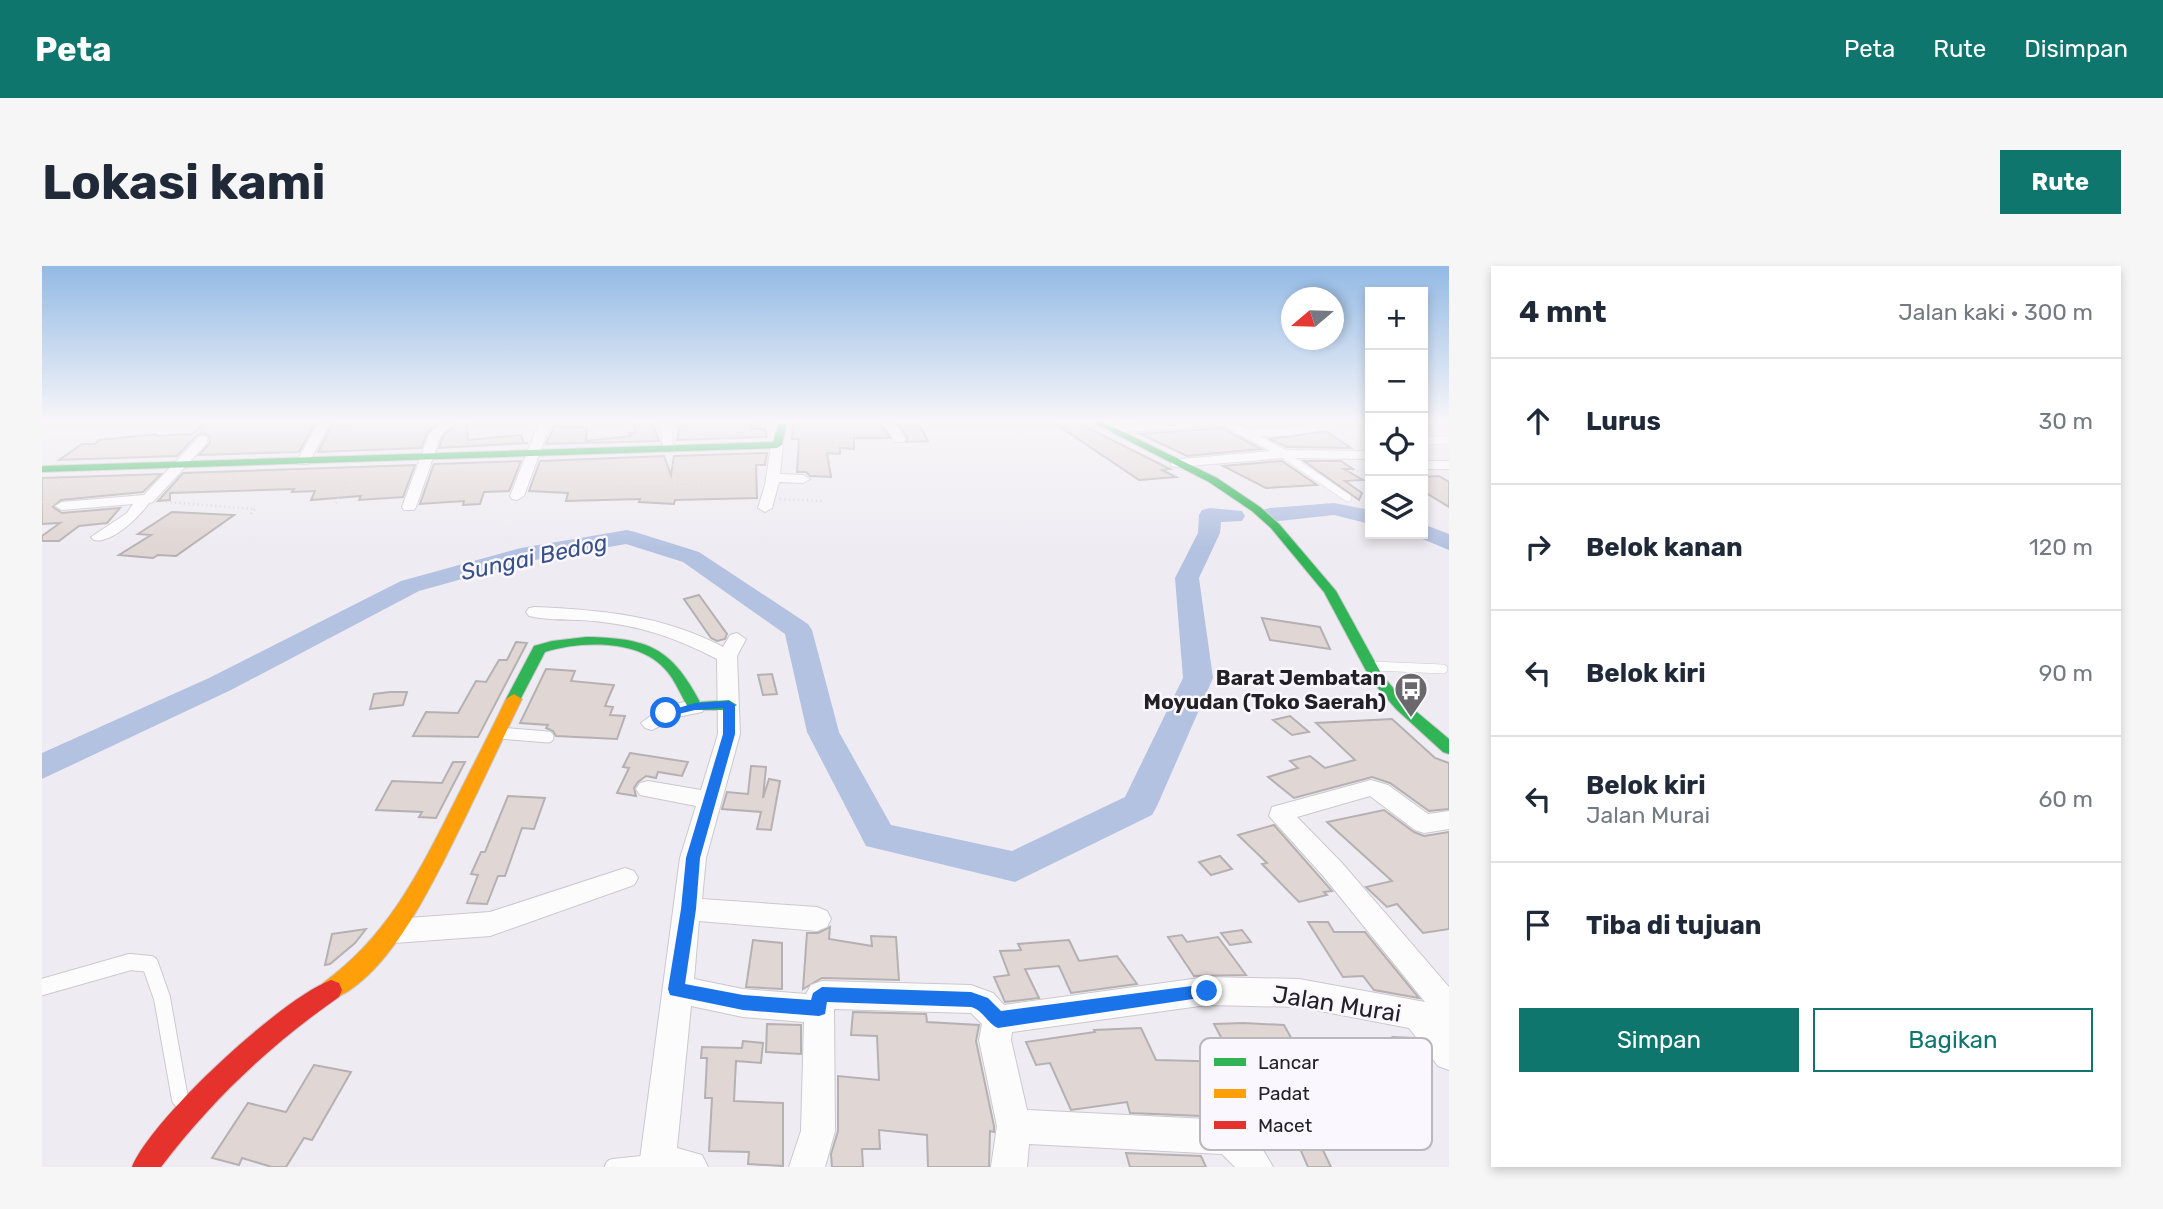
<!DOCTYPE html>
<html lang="id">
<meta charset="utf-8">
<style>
:root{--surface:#fff;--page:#f6f6f7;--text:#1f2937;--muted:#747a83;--line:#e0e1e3;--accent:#0f766e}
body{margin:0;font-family:Rubik,sans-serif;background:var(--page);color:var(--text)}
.controls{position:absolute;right:21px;top:21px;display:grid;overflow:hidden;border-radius:0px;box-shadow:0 4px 10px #0003}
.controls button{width:63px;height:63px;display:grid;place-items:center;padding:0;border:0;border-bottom:2px solid var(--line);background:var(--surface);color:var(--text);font:35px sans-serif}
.compass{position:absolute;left:1239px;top:21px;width:63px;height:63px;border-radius:50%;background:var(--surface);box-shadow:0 4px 10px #0003;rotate:251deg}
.stop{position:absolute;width:21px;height:21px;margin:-16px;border:5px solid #1a73e8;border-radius:50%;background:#fff}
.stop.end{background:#1a73e8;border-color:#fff;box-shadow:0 2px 7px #0008}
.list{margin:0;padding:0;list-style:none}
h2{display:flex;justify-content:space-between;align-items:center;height:91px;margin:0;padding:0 28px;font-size:30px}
h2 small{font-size:23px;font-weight:400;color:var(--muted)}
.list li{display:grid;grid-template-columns:46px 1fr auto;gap:21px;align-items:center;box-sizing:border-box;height:126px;padding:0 28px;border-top:2px solid var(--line)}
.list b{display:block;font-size:26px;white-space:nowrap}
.list p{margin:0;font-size:23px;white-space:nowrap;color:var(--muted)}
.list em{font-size:23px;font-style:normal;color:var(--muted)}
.actions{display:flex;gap:14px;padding:21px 28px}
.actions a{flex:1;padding:16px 0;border:2px solid var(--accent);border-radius:0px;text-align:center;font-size:24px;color:var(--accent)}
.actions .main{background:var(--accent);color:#fff}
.icon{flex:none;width:38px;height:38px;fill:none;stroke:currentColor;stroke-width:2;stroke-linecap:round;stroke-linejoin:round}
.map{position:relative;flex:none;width:1407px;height:901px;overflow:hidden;border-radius:0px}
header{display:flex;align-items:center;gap:42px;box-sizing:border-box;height:98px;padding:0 35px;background:var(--accent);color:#fff}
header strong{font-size:33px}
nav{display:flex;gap:38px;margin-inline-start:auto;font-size:24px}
.intro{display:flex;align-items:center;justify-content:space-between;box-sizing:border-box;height:168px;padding:0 42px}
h1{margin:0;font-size:49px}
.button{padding:18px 32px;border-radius:0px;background:var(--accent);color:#fff;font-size:24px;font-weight:700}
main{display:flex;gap:42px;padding:0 42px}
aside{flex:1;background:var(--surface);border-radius:0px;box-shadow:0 4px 10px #0003}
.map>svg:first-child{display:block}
</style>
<header>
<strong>Peta</strong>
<nav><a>Peta</a><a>Rute</a><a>Disimpan</a></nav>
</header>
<div class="intro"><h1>Lokasi kami</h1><a class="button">Rute</a></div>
<main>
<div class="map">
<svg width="1407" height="901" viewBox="0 0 1407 901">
<rect width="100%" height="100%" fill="#efebf2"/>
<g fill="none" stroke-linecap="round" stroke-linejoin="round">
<g fill="#b4c2e1" fill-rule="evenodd">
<polygon points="1292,237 1328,244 1328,258 1292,249 1228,256 1220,254 1217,249 1220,244 1228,242"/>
<polygon points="1168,242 1200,245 1203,250 1200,255 1179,256 1178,267 1157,312 1171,412 1115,540 1110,549 973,616 824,580 765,466 743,368 641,296 584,278 482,296 377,325 189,424 0,513 0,487 167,412 359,315 479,282 585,264 593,266 657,286 766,358 770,364 797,466 849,559 970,585 1083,531 1141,412 1133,312 1156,267 1157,249 1160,244"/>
<polygon points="1381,258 1407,268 1407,284 1373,270 1372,268 1381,268"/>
</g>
</g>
<g fill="#e0d6d3" stroke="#b5b1b2" stroke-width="2">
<polygon points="165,156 274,156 257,186 157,189 168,177 167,169 160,167 155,169 135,190 17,194 40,178 53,178 57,174 114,168 113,170 150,168"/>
<polygon points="324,156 377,157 396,156 385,167 379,182 276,186 290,159"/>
<polygon points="416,156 425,156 426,174 479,169 482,177 486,177 397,182 401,170"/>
<polygon points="610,156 617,175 504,178 512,160 545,162 544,175 589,170 587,167 594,166 592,158"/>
<polygon points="646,156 710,156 710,163 723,163 725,171 635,174 638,158"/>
<polygon points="751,156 837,156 848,172 812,172 812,183 798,182 798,188 785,187 789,211 768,210 764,206 755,206 757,173 750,173"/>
<polygon points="1011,156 1042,156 1046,162 1128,203 1120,204 1134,211 1097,214"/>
<polygon points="857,158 877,158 886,175 864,176 865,172"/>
<polygon points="1180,162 1219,183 1145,190 1098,168"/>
<polygon points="1284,165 1309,182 1245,181 1228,173"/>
<polygon points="725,187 723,199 714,199 715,232 633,234 632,238 597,236 598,233 524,235 526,227 487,225 498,195 622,190 629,209 632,190"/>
<polygon points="479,195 467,225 442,226 438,238 421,239 422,235 378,238 392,198"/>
<polygon points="1240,195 1275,219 1224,222 1181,200"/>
<polygon points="1262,195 1299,195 1311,203 1302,203 1321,214 1303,215 1320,227 1317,234"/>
<polygon points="373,199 361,231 317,234 319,230 269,234 273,225 250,226 252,223 128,227 128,234 116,235 141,207"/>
<polygon points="119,208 101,226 19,234 11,241 20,247 78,242 65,257 37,260 17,275 0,275 0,270 18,257 0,258 0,212"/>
<polygon points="1397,210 1407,216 1407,241 1381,225 1381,211"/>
<polygon points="130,246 192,249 134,290 116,289 111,292 77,289 109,269 96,268"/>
<polygon points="657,329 685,368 683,373 675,375 669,372 642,333"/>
<polygon points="1220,352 1278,361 1288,383 1228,374"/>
<polygon points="474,376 485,377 436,471 371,470 384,446 416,447 434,415 444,416 457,394 465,394"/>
<polygon points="504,403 533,405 529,415 572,419 563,440 571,441 568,449 583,450 575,473 514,470 511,465 504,462 506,459 478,457"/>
<polygon points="730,408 735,428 721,429 716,409"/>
<polygon points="348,426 365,426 361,439 328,443 332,428"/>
<polygon points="1248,450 1267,466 1250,469 1231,454"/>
<polygon points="1350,453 1393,492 1407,497 1407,543 1387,545 1348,517 1330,511 1252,532 1226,511 1256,502 1248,495 1268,490 1283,502 1313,494 1274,457"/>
<polygon points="588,487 646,496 640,510 616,506 614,512 604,510 596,516 592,522 594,530 575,527 587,502 581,501"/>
<polygon points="411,496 423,496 394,552 377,551 380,546 334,544 350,515 400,517"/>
<polygon points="709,500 724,501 721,532 727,513 738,515 729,564 715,563 719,546 680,543 685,526 706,528"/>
<polygon points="466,530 503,532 492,563 480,562 463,610 456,610 445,638 425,637 436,609 429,608 439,586 443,586"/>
<polygon points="1342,544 1372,566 1382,570 1407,566 1407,663 1381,667 1355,638 1345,641 1324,621 1350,615 1285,556"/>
<polygon points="1232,559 1290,625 1282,626 1285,629 1257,636 1220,598 1225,597 1196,569"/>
<polygon points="1178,590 1190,603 1169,609 1157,596"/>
<polygon points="1266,656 1286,656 1292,666 1323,666 1377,732 1332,724 1321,710 1301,711"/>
<polygon points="788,661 787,673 830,680 829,670 854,671 857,714 780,712 761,723 765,667 776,667"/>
<polygon points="324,663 313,677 288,698 283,699 290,668"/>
<polygon points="1200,664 1209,676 1188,679 1179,667"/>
<polygon points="1140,669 1145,676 1176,671 1204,709 1152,710 1126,671"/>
<polygon points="711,674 740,677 740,723 704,721"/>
<polygon points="1027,674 1037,695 1075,690 1095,718 1029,727 1017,700 983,703 997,732 963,736 952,711 967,709 958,685 979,684 976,678"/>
<polygon points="811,746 884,748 885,756 937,759 934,775 952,860 952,866 948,865 947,901 886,901 885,869 837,864 838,883 820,883 821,901 790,901 789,888 796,865 796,810 837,814 835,770 809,769"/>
<polygon points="1201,757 1242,759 1277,822 1237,822 1261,873 1220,870 1223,875 1219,875 1213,867 1185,851 1088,847 1085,836 1029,844 1008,797 994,799 984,776 1053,766 1052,764 1099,762 1114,794 1192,796 1172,758"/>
<polygon points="725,758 759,759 759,788 724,786"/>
<polygon points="1351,771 1371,772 1389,795 1364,793"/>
<polygon points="701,775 721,777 719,797 694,795 692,835 741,837 741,900 706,898 707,886 667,885 670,832 663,832 665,792 659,792 660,781 700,782"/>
<polygon points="272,799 309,806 270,874 262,872 244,901 230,901 200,892 197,899 170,892 206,837 244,846"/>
<polygon points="1256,878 1279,880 1289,901 1266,901"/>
<polygon points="1084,887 1159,890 1164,901 1088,901"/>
</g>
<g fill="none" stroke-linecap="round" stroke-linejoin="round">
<defs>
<g id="lane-far3">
<polyline points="1204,167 1246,166 1276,161"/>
<polyline points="1381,175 1407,174"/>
<polyline points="1241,188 1306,232"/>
</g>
<polyline id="lane-far2" points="1331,400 1401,403"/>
<polyline id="lane-far1" points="457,467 506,471"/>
<g id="lane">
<polyline points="0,721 88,696 108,698 120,732 138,833"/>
<polyline points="571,901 610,897"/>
</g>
<g id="street">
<polygon points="277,156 289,156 266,198 256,198 255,195"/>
<polygon points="400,156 413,156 399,169 374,241 372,244 362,244 360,241 387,168"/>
<polygon points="497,156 509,156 482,230 475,234 470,233 468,230"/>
<polygon points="618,156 630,156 631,184 627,185 621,181"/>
<polygon points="840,156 852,156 863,173 861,176 853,176"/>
<polygon points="1125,156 1192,156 1244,184 1328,185 1328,193 1241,192 1134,201 1129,200 1129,194 1228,185 1181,159 1068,167 1062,163 1068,159"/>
<path d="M161,170l4,1v6l-54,59 -4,1c-10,14 -37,41 -55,37l-3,-3 36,-24 6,-9 -71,6 -7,-4 7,-4 82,-7 55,-58z"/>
<polygon points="735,175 741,179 738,208 761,209 768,213 761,217 737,216 730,242 723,246 716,242 723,219 729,179"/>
<rect x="1381" y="195" width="26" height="8"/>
<path d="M493,341c66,3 128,8 188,40l7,-12 7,-2 9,6 -9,17 3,78 -34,124 -4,41 115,8 10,4 4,8 -4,8 -10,4 -118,-10 -5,58 49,10 63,5 5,-9 11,-4 149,4 22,8 11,12 203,-28 92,2 126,23 -101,-125 -55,-61 3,-9 99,-27 17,5 40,29 21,-3v18l-25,4 -9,-3 -45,-34 -73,21 45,46 107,124v83l-11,-4 -29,-38 -110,-21 -92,-2 -195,27 -1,8 16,70 200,10 27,15 19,32h-38l-13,-13 -193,-10 -2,23h-36l6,-41 -18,-86 3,-16 -11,-11 -137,-4 1,122 -10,36h-36l12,-36 3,-109 -61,-5 -52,-11 -14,142 25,7 6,12h-69l41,-309 16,-52 -56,-11 -4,-6 4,-6 8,-2 53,9 17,-56 -1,-75c-43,-22 -75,-33 -123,-38 -21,-2 -45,0 -65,-5l-3,-4 3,-4z"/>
<polygon points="653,434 660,436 663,441 660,446 635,451 610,464 603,462 599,457 622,440"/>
<polygon points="583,602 592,605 596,612 592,619 448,670 352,677 342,673 338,665 342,657 352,653 448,646"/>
</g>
<g id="fast">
<polygon points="737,156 745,156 740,179 735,182 0,206 0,200 731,176"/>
<polygon points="1050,156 1061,156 1175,212 1218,241 1237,258 1294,325 1340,409 1364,437 1407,473 1407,488 1401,486 1354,443 1329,414 1282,326 1229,262 1210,245 1167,216"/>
<path d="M544,371c61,1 85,10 114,65l29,-2 8,5 -8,5h-39c-9,-13 -14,-30 -26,-42 -27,-29 -84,-27 -119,-16l-26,50h-10l-3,-3 28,-53 18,-5z"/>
</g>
<path id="slow" d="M472,428l8,5c-19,39 -37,78 -56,117 -28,56 -74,161 -135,184l-8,-3 -3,-7 3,-7c62,-45 92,-103 126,-170 19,-38 39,-76 57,-114z"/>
<path id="jam" d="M289,714l8,3 3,7 -3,7c-69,48 -127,103 -178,170h-29c20,-49 149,-168 199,-187z"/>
</defs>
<use href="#lane-far3" stroke="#cbc8ce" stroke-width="8"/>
<use href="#lane-far2" stroke="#cbc8ce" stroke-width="10"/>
<use href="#lane-far1" stroke="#cbc8ce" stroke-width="13"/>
<use href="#lane" stroke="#cbc8ce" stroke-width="18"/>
<use href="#street" stroke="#cbc8ce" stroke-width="2"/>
<use href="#fast" stroke="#cbc8ce" stroke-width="2"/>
<use href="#slow" stroke="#cbc8ce" stroke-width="2"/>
<use href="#jam" stroke="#cbc8ce" stroke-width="2"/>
<g stroke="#d4d2d4" stroke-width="2.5" stroke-dasharray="1 3.5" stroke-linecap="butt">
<polyline points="515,157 613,156"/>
<polyline points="550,157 552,172"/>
<polyline points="335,180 355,156"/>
<polyline points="629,194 640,218 714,219"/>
<polyline points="564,197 570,214 577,221 629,221 640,218"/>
<polyline points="1297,206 1320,205 1326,202"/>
<polyline points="1384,213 1407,224"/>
<polyline points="738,233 782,235"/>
<polyline points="0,236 25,216"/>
<polyline points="124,236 213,243 207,250"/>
<polyline points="294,237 312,206"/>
</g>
<use href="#lane-far3" stroke="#fdfcfd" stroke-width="7"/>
<use href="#lane-far2" stroke="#fdfcfd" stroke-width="9"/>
<use href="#lane-far1" stroke="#fdfcfd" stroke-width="11"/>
<use href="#lane" stroke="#fdfcfd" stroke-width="16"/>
<use href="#street" fill="#fdfcfd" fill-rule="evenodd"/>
<use href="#fast" fill="#30b455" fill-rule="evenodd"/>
<use href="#slow" fill="#ff9f0a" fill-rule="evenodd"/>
<use href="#jam" fill="#e5322d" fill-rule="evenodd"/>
</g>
<linearGradient id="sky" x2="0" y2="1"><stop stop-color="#93bae5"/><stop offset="0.55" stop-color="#f8f6f9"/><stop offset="1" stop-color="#f8f6f9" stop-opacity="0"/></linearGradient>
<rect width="1407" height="282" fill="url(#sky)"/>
<path fill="#1a73e8" d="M687,435l6,4v29l-35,124 -4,51 -11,75 58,11 68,5 2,-7 9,-6 149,5 17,6 13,13 206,-27 6,2 2,5 -2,5 -215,32c-11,-5 -15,-18 -27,-21l-144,-5 -2,12 -6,2 -76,-6 -73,-15 -2,-6 13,-80 5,-51 37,-124v-26l-28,2 -29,7 -5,-4 34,-10z"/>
<defs>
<symbol id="bus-pin" viewBox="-11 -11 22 30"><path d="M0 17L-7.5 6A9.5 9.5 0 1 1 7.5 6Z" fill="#6a686d" stroke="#fbf7fe"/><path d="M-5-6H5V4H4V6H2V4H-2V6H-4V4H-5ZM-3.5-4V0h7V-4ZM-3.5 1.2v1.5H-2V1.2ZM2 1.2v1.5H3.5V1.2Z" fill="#fff"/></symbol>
</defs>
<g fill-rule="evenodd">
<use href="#bus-pin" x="1350" y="404" width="38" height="52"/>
</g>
<g text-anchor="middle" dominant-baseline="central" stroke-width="5" stroke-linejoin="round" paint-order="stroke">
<g font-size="21" font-weight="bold" fill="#232125" stroke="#fbf7fe" text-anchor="end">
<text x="1344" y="411">Barat Jembatan<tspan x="1344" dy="24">Moyudan (Toko Saerah)</tspan></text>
</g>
<g font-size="23" font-style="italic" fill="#375289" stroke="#fbf7fe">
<text transform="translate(492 291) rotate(-12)">Sungai Bedog</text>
</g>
<g font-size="24" fill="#232125" stroke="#fbf7fe">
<text transform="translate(1295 738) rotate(9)">Jalan Murai</text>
</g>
</g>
<rect x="1158" y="772" width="232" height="112" rx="10" fill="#fbf7fe" stroke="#bab7bd" stroke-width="2"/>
<rect x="1172" y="792" width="32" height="8" fill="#30b455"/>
<rect x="1172" y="823" width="32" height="9" fill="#ff9f0a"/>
<rect x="1172" y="855" width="32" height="8" fill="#e5322d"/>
<g font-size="19" fill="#232125">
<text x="1216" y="803">Lancar</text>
<text x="1216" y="834">Padat</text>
<text x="1216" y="866">Macet</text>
</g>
</svg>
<div class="controls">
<button>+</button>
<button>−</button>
<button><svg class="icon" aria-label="locate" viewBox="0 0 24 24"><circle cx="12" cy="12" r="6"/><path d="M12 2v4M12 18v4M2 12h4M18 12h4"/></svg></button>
<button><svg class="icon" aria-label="layers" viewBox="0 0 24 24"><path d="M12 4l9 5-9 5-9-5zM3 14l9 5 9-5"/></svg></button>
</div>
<svg class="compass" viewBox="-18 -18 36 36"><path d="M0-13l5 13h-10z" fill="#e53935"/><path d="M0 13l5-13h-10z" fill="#747a83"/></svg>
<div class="stop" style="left:624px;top:447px"></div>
<div class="stop end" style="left:1165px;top:725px"></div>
</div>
<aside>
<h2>4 mnt<small>Jalan kaki · 300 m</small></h2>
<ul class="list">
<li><svg class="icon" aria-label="ahead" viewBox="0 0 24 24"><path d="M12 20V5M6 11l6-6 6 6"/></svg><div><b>Lurus</b></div><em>30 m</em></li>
<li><svg class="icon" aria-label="right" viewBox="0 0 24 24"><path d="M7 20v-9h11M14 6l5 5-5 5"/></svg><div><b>Belok kanan</b></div><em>120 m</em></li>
<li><svg class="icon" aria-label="left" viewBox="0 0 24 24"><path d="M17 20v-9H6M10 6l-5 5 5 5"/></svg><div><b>Belok kiri</b></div><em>90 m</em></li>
<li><svg class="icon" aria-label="left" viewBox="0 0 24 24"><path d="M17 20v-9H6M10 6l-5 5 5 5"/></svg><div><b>Belok kiri</b><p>Jalan Murai</p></div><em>60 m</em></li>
<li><svg class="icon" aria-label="arrive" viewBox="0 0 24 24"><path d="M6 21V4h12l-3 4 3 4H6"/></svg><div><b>Tiba di tujuan</b></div></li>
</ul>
<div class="actions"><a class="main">Simpan</a><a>Bagikan</a></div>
</aside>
</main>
